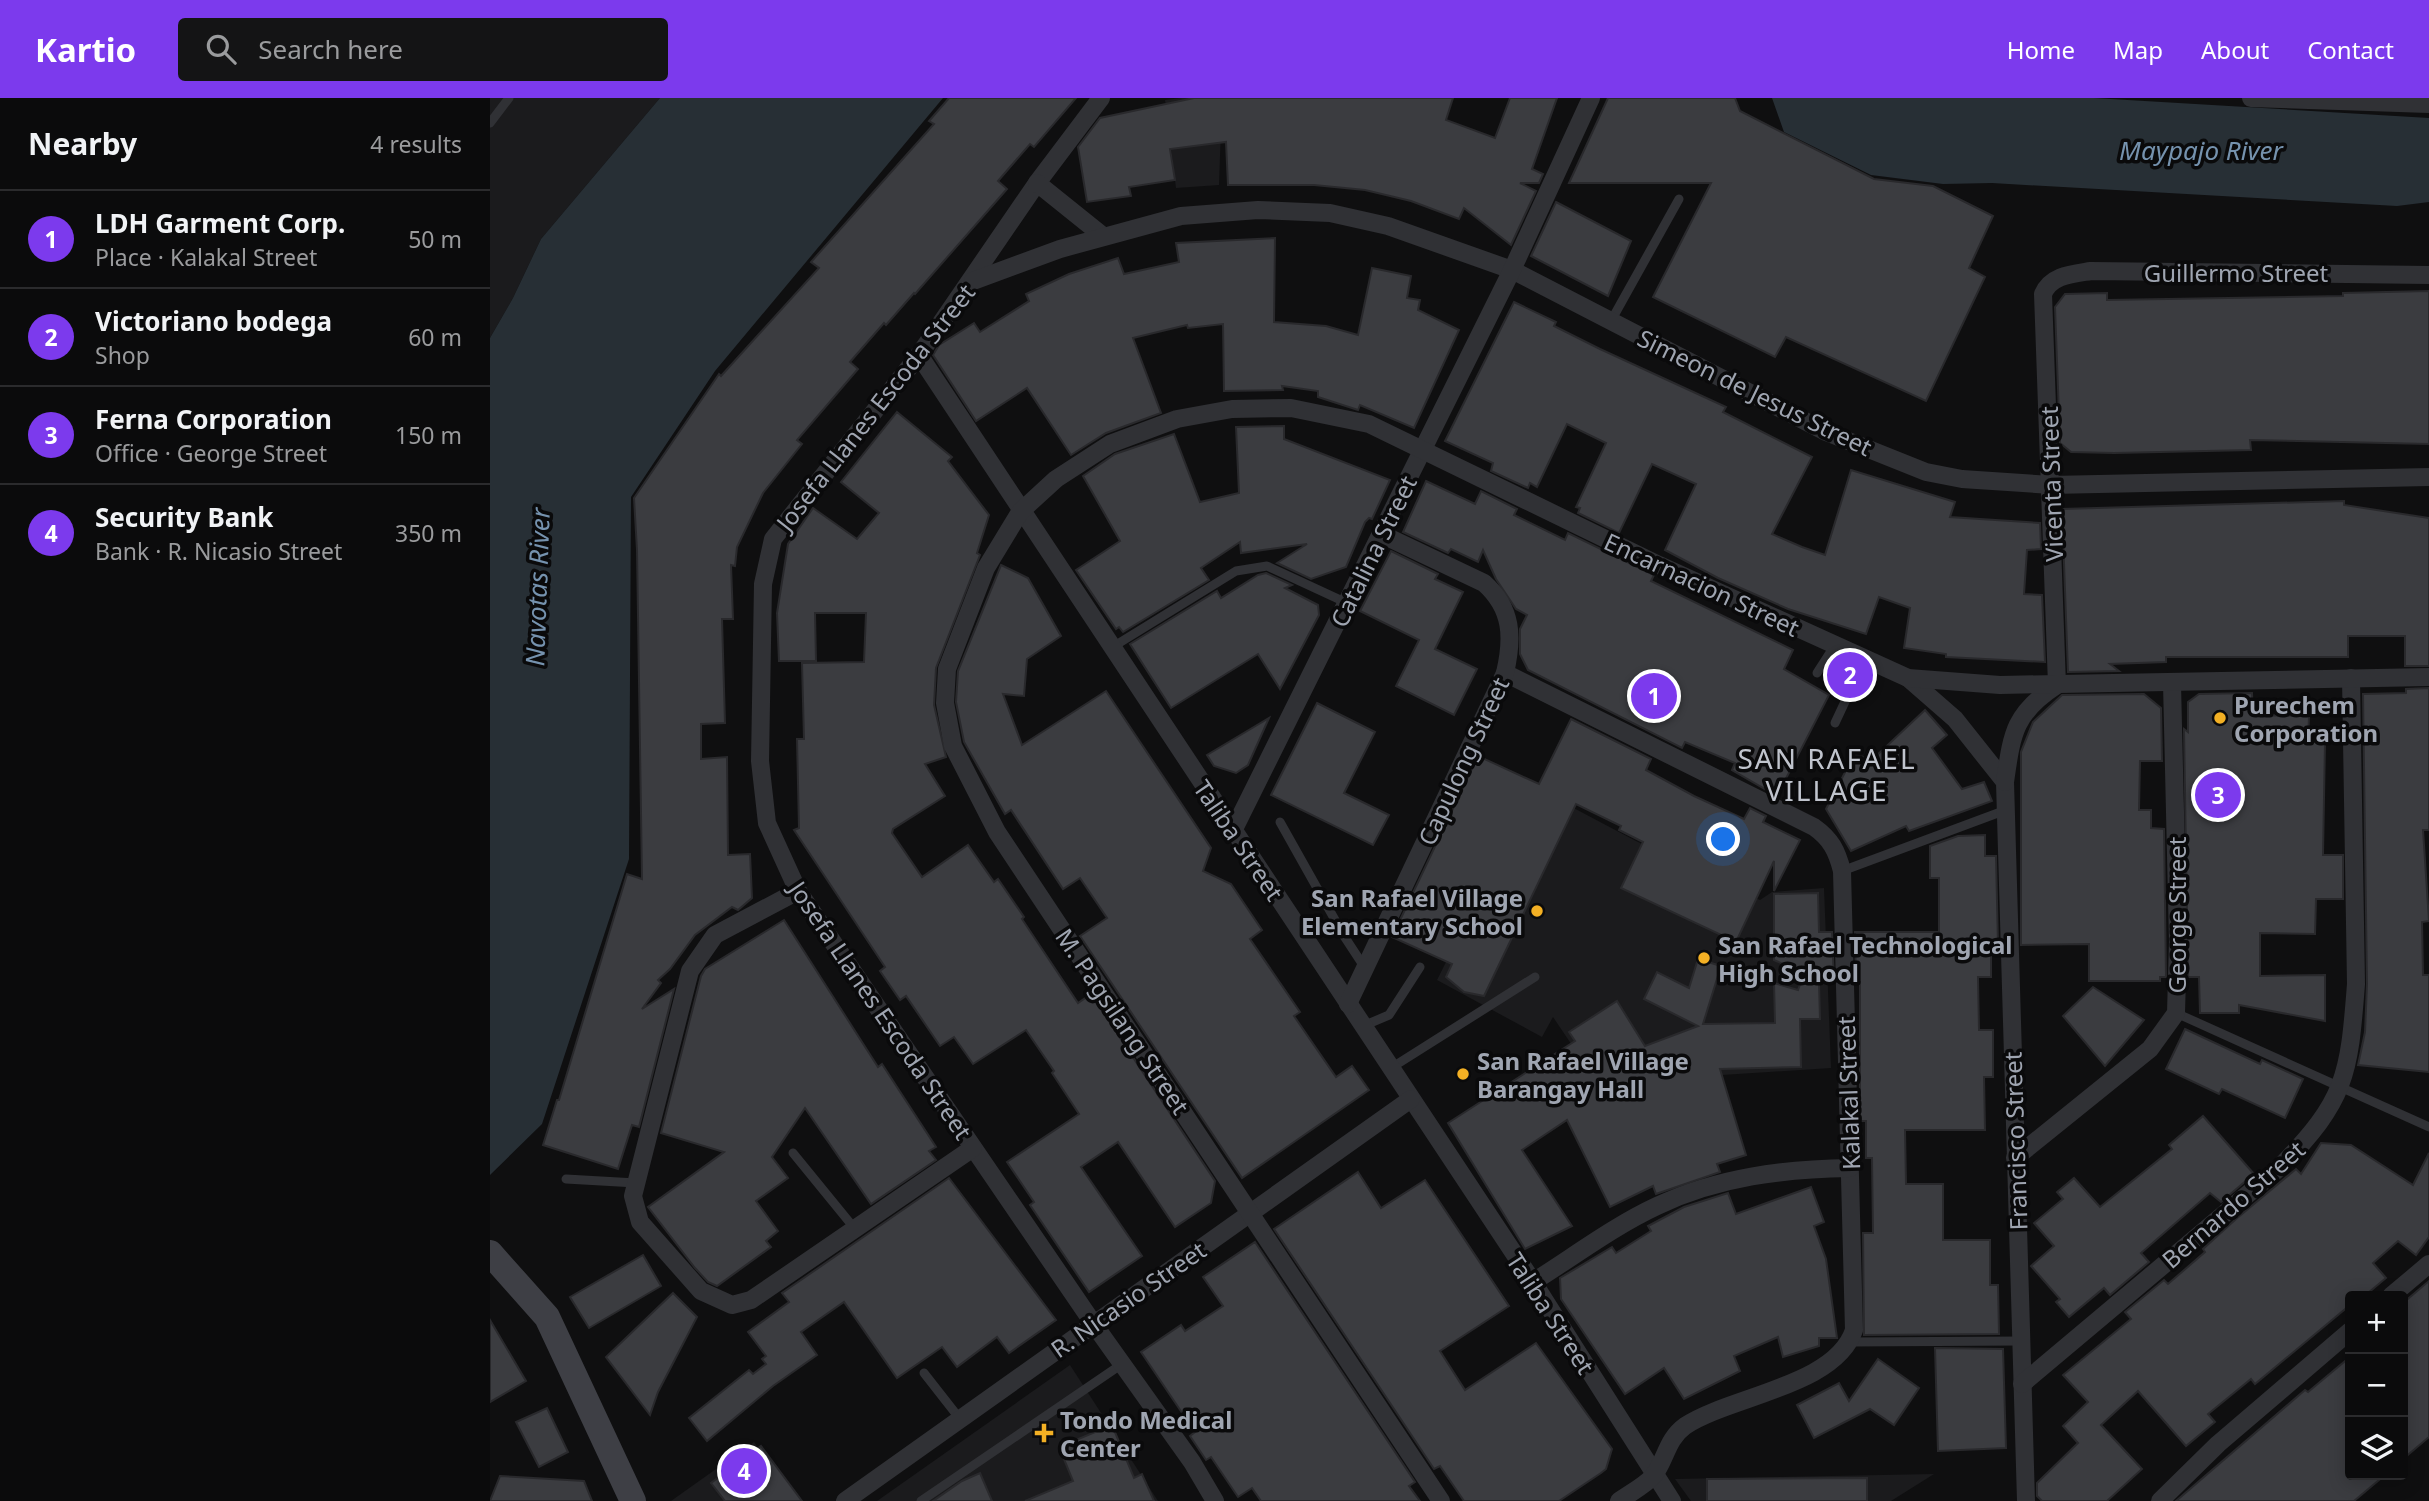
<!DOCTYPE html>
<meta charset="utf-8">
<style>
:root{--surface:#0b0b0c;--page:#141415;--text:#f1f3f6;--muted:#9a9b9d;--line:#2b2b2d;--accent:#7c3aed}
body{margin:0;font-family:"Noto Sans",sans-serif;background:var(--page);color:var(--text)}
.controls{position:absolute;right:21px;bottom:21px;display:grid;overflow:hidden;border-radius:7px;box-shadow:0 4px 18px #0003}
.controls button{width:63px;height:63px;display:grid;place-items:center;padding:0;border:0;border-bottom:2px solid var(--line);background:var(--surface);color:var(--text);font:35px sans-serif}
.you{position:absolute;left:1234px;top:742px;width:24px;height:24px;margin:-18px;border:5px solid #fff;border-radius:50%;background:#1a73e8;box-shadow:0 0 0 10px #1a73e833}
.badge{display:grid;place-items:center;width:46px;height:46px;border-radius:50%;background:var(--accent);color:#fff;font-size:23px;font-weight:700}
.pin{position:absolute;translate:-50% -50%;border:4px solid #fff;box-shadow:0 2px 7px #0006}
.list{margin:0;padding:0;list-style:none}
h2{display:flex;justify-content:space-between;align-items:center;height:91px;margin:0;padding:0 28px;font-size:30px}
h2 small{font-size:23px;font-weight:400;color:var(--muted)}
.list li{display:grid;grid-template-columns:46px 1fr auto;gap:21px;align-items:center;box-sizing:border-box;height:98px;padding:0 28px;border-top:2px solid var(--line)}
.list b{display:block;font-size:26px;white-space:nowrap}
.list p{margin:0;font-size:23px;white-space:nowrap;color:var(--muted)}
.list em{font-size:23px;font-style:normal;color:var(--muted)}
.icon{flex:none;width:38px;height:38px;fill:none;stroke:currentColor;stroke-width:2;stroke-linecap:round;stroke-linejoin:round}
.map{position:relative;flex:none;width:1939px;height:1403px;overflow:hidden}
header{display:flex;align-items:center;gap:42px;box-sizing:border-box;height:98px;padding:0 35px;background:var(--accent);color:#fff}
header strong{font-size:33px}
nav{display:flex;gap:38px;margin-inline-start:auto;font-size:24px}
.search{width:490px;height:63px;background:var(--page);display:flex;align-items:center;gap:18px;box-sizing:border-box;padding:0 24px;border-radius:7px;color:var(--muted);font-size:26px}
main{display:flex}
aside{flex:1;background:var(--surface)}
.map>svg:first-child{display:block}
</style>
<header>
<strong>Kartio</strong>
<div class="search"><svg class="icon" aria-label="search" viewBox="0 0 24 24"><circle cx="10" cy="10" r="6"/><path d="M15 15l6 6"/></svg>Search here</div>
<nav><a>Home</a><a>Map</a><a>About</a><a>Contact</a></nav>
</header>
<main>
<aside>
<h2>Nearby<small>4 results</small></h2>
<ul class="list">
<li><span class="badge">1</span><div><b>LDH Garment Corp.</b><p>Place · Kalakal Street</p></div><em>50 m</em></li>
<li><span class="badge">2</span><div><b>Victoriano bodega</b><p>Shop</p></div><em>60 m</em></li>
<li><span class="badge">3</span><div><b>Ferna Corporation</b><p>Office · George Street</p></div><em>150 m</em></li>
<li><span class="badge">4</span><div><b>Security Bank</b><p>Bank · R. Nicasio Street</p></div><em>350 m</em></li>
</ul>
</aside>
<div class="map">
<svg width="1939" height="1403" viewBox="0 0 1939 1403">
<rect width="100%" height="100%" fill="#0f0f10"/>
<g fill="#1b1b1d">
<polygon points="0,0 170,0 51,141 23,200 0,240"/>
<polygon points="692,0 732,0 729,87 686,90 675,2"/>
<polygon points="1044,689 1146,743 1270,802 1282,794 1334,790 1341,970 1232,977 1125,1011 1063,919 1052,939 947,882"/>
<polygon points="580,1267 668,1403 387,1403"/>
<polygon points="264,1344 307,1403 181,1403"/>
<polygon points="1444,1376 1401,1403 1201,1403 1185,1381"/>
</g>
<g fill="#272f35">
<polygon points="170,0 453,0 225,273 141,399 139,761 52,1026 0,1077 0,240 23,200 51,141"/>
<polygon points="1282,0 1604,0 1939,20 1939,104 1907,108 1502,85 1453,86 1381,77 1294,34"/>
</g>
<g fill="#3b3c40" stroke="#29292c" stroke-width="2">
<polygon points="459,0 586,0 544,49 540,46 508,83 517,91 425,196 424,195 396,227 394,225 360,264 368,271 307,342 312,346 273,395 247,449 245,468 241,467 243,521 232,521 235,625 211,626 211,661 237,659 238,757 260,756 262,800 248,812 242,809 205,837 180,871 168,882 171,885 152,911 184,891 149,1029 142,1027 128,1071 53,1047 67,1002 69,1002 137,776 152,781 147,452 144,400 229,276 231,278 329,170 321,164 444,26 439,23"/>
<polygon points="704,0 963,0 956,22 1005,40 1020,0 1067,0 1042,71 1053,76 1049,85 1030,85 1046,93 1021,147 974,110 969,121 921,103 875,92 824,87 738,87 736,44 680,51 685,82 639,89 641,98 597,104 588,49 610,20"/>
<polygon points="1118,0 1245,0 1250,13 1384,81 1443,88 1503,118 1479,170 1495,179 1436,303 1296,239 1285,259 1163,199 1221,85 1079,85"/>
<polygon points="1066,104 1141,143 1118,198 1041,158"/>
<polygon points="785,140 784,224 836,228 868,237 882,170 921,178 917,200 930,202 928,212 969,232 924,330 870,307 868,312 828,299 828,293 792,288 793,292 734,293 733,226 698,230 697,227 643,240 671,315 616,335 581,357 537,290 486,323 443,257 449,247 484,225 490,234 539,203 536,196 579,176 628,160 634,176 689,164 686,145"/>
<polygon points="1939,193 1939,346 1760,342 1761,352 1624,355 1581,354 1570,345 1565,209 1575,196 1617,195 1617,202 1853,198 1853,195"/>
<polygon points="1024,204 1066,224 1064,228 1110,251 1236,309 1233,314 1322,359 1282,436 1312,449 1335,457 1361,372 1465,404 1460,419 1550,425 1551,451 1537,452 1534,496 1552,497 1555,564 1456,559 1456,556 1414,550 1420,510 1389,499 1376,536 1298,511 1228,480 1175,452 1206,386 1162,366 1129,435 1088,415 1090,410 1086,409 1116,345 1077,326 1047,389 1040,385 1038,390 1001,373 1003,365 955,343"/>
<polygon points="407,314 462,359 458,363 499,417 487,455 490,457 446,570 444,607 456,659 435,666 455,698 403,731 402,735 432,779 478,747 504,784 508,781 534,819 532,821 588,905 601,896 725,1083 721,1105 685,1129 628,1044 591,1069 652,1158 599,1194 540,1107 544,1104 517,1064 589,1016 562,975 564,973 536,932 483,966 464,939 450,948 416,898 410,902 390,873 395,869 304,732 309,730 307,641 314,641 312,565 374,564 376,515 325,515 326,563 289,563 287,515 298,446 323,410 367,441 389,415 351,384"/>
<polygon points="794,328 794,341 900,382 882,421 879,420 875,424 856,469 821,481 787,465 817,446 751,455 750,444 711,470 719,482 633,534 629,529 626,531 586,472 630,443 593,378 625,356 684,336 710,404 749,395 746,329"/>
<polygon points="936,383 985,406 991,393 1027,411 1024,417 1075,442 1078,435 1164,477 1161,483 1303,552 1294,571 1339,597 1287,698 1242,672 1245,665 1195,644 1192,650 1038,572 1030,556 1030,531 1037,517 1026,511 1006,481 993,452 988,464 961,451 958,455 913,434"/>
<polygon points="1854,403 1854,407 1939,420 1939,568 1915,568 1915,538 1858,538 1858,559 1676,559 1676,564 1620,566 1629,573 1578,574 1572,411"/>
<polygon points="901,453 948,476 945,481 973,494 945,551 987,571 964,617 906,588 929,542 870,513"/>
<polygon points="511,467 538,480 571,538 537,561 534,598 513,596 532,647 616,593 721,750 713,773 741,786 772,832 760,841 810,914 804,918 846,979 862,968 879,992 752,1080 590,838 617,820 590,780 573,791 521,712 515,716 474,644 466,604 468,573"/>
<polygon points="776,475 802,487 795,490 828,507 829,517 790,591 768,556 681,610 640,546 727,493 731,500 768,477"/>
<polygon points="1939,590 1939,732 1933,732 1939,823 1932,824 1933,877 1939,877 1939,974 1868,967 1875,934 1877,886 1873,596 1916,595 1916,591"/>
<polygon points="1762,595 1763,617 1819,618 1818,644 1835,644 1833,757 1853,757 1853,801 1826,801 1825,836 1770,835 1770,878 1835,877 1835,923 1749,907 1749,915 1710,915 1709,879 1698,879 1694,631 1698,634 1698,604 1709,596"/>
<polygon points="1654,596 1671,610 1672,663 1650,663 1649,712 1661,712 1661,730 1674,731 1676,879 1670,879 1670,883 1599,883 1599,846 1531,847 1531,654 1543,624 1572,597"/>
<polygon points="827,605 885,634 854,695 899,717 883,747 781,697"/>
<polygon points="1435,612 1457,637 1442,650 1472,691 1494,684 1502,703 1419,733 1416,728 1361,753 1336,711 1364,657 1383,661"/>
<polygon points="779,620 758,667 746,675 724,668 717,657"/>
<polygon points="1081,621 1161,661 1156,672 1204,698 1254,721 1260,710 1276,718 1273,724 1310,742 1284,793 1284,763 1246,844 1131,790 1153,744 1129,732 1131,728 1086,706 994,898 974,894 956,879 962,866 902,839 988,658 1049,686"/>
<polygon points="1495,737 1495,758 1506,758 1508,847 1501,847 1501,879 1488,879 1489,932 1503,932 1503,979 1494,979 1495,1032 1415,1032 1416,1086 1453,1086 1453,1142 1500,1142 1500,1187 1508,1187 1509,1236 1374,1237 1373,1135 1383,1135 1382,1060 1376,1060 1376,1023 1370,1023 1370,884 1366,884 1365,834 1449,834 1449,780 1440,780 1440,748 1468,738"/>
<polygon points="1328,795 1329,834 1342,834 1344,884 1329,884 1330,921 1310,921 1311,969 1230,971 1256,1057 1227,1066 1230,1074 1166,1096 1163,1088 1120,1109 1077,1022 1032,1052 1082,1128 1035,1151 958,1025 1085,943 1079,934 1127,903 1155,948 1208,928 1154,901 1167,874 1199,890 1208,861 1231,868 1213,926 1285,925 1284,885 1308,892 1314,875 1284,862 1284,796"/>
<polygon points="294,822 388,969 392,966 446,1049 439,1053 446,1062 381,1106 315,1010 282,1059 298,1080 266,1103 288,1133 276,1143 281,1149 227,1188 218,1184 205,1170 158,1109 234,1054 171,1035 211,878 215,871"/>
<polygon points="1603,889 1654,922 1615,968 1573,918"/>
<polygon points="1695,931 1770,966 1772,962 1813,981 1795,1020 1732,991 1729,996 1676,971"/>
<polygon points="1713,1018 1764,1076 1731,1104 1720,1095 1651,1155 1659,1164 1620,1197 1614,1190 1579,1219 1566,1204 1570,1201 1541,1168 1564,1148 1544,1125 1573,1101 1567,1094 1584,1080 1610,1109 1682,1051 1679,1047"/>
<polygon points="1831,1045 1861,1047 1923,1087 1939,1055 1939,1139 1926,1157 1908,1143 1883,1165 1896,1180 1878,1195 1860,1198 1860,1207 1765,1286 1761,1281 1718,1316 1725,1324 1696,1348 1648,1293 1611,1327 1652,1371 1617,1403 1552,1403 1547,1398 1547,1385 1588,1345 1573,1328 1598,1304 1573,1277 1641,1221 1635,1214 1674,1182 1678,1186 1715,1154 1713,1151 1746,1121 1806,1071 1811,1076"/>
<polygon points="868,1074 891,1110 935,1082 1019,1208 950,1253 975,1292 1046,1245 1122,1351 1116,1371 1111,1375 1069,1403 974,1403 950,1368 944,1371 784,1131"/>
<polygon points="459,1080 566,1222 519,1255 507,1239 467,1269 452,1249 407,1280 354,1204 311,1234 327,1257 283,1288 217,1343 199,1320 259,1272 263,1276 276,1266 272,1261 276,1258 258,1234 299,1204 292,1195"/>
<polygon points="1321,1089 1334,1124 1324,1128 1336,1161 1347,1240 1329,1240 1329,1248 1293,1259 1288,1239 1244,1258 1250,1273 1194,1301 1174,1270 1135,1296 1071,1201 1070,1180 1122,1149 1126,1155 1161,1133 1158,1128 1194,1109 1238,1095 1246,1116"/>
<polygon points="765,1144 925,1384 919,1388 930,1403 771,1403 762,1390 748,1399 721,1359 716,1362 700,1338 705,1334 651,1254 691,1227 695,1233 733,1208 713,1179"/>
<polygon points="153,1157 171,1188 99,1230 80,1199"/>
<polygon points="1939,1183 1939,1339 1913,1361 1913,1205"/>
<polygon points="183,1195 207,1219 168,1294 160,1317 116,1259"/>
<polygon points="0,1222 36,1283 0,1304"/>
<polygon points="1445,1250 1513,1251 1516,1350 1448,1353"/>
<polygon points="1860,1259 1860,1377 1895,1377 1864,1403 1686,1403 1815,1292 1818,1294"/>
<polygon points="1388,1261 1429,1290 1404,1327 1380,1311 1324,1340 1307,1307 1349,1285 1359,1303"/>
<polygon points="57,1310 78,1354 49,1369 26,1324"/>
<polygon points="622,1327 644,1380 652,1376 664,1403 535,1403 583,1383 569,1349"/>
<polygon points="271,1348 312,1403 235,1403 221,1385"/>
<polygon points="490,1375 502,1403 443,1403 472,1383"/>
<polygon points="10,1378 94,1383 102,1403 0,1403"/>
<polygon points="1377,1380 1377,1403 1217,1403 1217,1381"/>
</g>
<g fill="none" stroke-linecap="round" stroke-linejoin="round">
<g stroke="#303135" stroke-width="9">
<polyline points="0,25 19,0"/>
<polyline points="1121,223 1189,101"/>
<polyline points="621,550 746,473 777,468 857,505"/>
<polyline points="1327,575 1345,547"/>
<polyline points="1345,625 1375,561"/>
<polyline points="790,724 854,838 875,870"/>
<polyline points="1352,773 1516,712"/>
<polyline points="1686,915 1939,1029"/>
<polyline points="873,928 899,917 930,869"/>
<polyline points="901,970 1045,879"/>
<polyline points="303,1055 365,1131"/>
<polyline points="76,1081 146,1085"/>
<polyline points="1360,1244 1531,1243"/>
<polyline points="434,1275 470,1321"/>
<polyline points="431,1403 632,1266"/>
</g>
<g stroke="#303135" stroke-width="18">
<polyline points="611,0 547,85 429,257 283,441 273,486 270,663 277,725 308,793 603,1225 702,1364 725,1403"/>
<polyline points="1761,0 1939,6"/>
<polyline points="547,85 613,138"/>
<polyline points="483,183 570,151 691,118 768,112 840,115 898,128 1022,172 1336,334 1436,374 1472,381 1561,387 1939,379"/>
<polyline points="429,257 1043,1184 1182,1403"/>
<path d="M1015,575l309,154c17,12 23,24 28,44l12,459c-18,56 -124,66 -169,96 -18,13 -19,33 -31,49 -8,10 -24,18 -35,26"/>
<polyline points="1418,580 1465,621 1515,684 1536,1403"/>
<path d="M1567,587l-14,-391c8,-19 29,-20 48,-23l338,4"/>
<path d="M1515,684c7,-49 9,-69 52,-97"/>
<polyline points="743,733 1022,172 1101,0"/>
<polyline points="308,793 225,837 200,873 143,1098 150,1124 211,1193 242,1207 261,1202 483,1050"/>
<path d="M858,906l157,-331c8,-35 8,-64 -21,-90l-103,-49"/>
<polyline points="1525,1060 1660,951 1686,915 1688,843 1682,585"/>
<path d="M1043,1184c40,-25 81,-56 124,-76 61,-29 127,-37 193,-38"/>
<polyline points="1901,1198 1939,1166"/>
<path d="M1532,1286l258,-217c66,-67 69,-91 76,-183l-5,-306"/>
<polyline points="355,1403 921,1001"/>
<polyline points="951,1403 507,734 463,648 455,605 457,571 496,470 530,414 566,381 620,346 687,321 742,311 801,310 879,326 1169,467 1418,580 1510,587 1939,579"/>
<polyline points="1670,1403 1728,1346 1860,1233"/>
</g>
<polyline stroke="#3e3f45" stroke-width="26" points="0,1155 57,1219 143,1403"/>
</g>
<g fill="#f3b024" stroke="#0a0a0b" stroke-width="2.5">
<circle cx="1730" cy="620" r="7"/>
<circle cx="1047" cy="813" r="7"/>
<circle cx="1214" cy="860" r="7"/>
<circle cx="973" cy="976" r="7"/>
<path d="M550.5 1324.5h7v7h7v7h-7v7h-7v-7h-7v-7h7z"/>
</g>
<g text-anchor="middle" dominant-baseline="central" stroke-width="7" stroke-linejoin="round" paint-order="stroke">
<g font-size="24" fill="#9fa5b1" stroke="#0a0a0b">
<text x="1746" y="174">Guillermo Street</text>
<text transform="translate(1265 294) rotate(26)">Simeon de Jesus Street</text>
<text transform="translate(385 309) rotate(-52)">Josefa Llanes Escoda Street</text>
<text transform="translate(1561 386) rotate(-92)">Vicenta Street</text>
<text transform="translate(883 453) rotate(-64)">Catalina Street</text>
<text transform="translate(1212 486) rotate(25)">Encarnacion Street</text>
<text transform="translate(973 663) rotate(-65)">Capulong Street</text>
<text transform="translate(749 742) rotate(56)">Taliba Street</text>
<text transform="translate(1686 817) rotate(-90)">George Street</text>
<text transform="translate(391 912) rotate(56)">Josefa Llanes Escoda Street</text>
<text transform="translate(633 923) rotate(56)">M. Pagsilang Street</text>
<text transform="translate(1358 995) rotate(-92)">Kalakal Street</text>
<text transform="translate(1525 1043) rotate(-92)">Francisco Street</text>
<text transform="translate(1743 1106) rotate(-41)">Bernardo Street</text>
<text transform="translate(638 1201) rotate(-35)">R. Nicasio Street</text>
<text transform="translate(1061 1215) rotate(57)">Taliba Street</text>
</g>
<g font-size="24" font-weight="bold" fill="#9fa5b1" stroke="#0a0a0b" text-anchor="start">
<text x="1744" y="606">Purechem<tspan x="1744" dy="28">Corporation</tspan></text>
<text x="1033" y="799" text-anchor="end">San Rafael Village<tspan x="1033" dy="28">Elementary School</tspan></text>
<text x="1228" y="846">San Rafael Technological<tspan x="1228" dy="28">High School</tspan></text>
<text x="987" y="962">San Rafael Village<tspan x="987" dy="28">Barangay Hall</tspan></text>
<text x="570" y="1321">Tondo Medical<tspan x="570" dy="28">Center</tspan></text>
</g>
<g font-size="26" font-style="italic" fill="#7592ae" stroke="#0a0a0b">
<text x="1711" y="52">Maypajo River</text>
<text transform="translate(47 489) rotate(-88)">Navotas River</text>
</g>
<g font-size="28" letter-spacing="2" fill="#c0c4cd" stroke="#0a0a0b">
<text x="1337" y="660">SAN RAFAEL<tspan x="1337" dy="32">VILLAGE</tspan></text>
</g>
</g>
</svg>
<div class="controls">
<button>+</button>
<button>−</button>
<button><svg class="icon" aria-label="layers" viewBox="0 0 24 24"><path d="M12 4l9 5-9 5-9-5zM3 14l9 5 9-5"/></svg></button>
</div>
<div class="you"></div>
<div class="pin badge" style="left:1164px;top:598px">1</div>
<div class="pin badge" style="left:1360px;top:577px">2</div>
<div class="pin badge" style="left:1728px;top:697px">3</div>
<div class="pin badge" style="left:254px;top:1373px">4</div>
</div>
</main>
